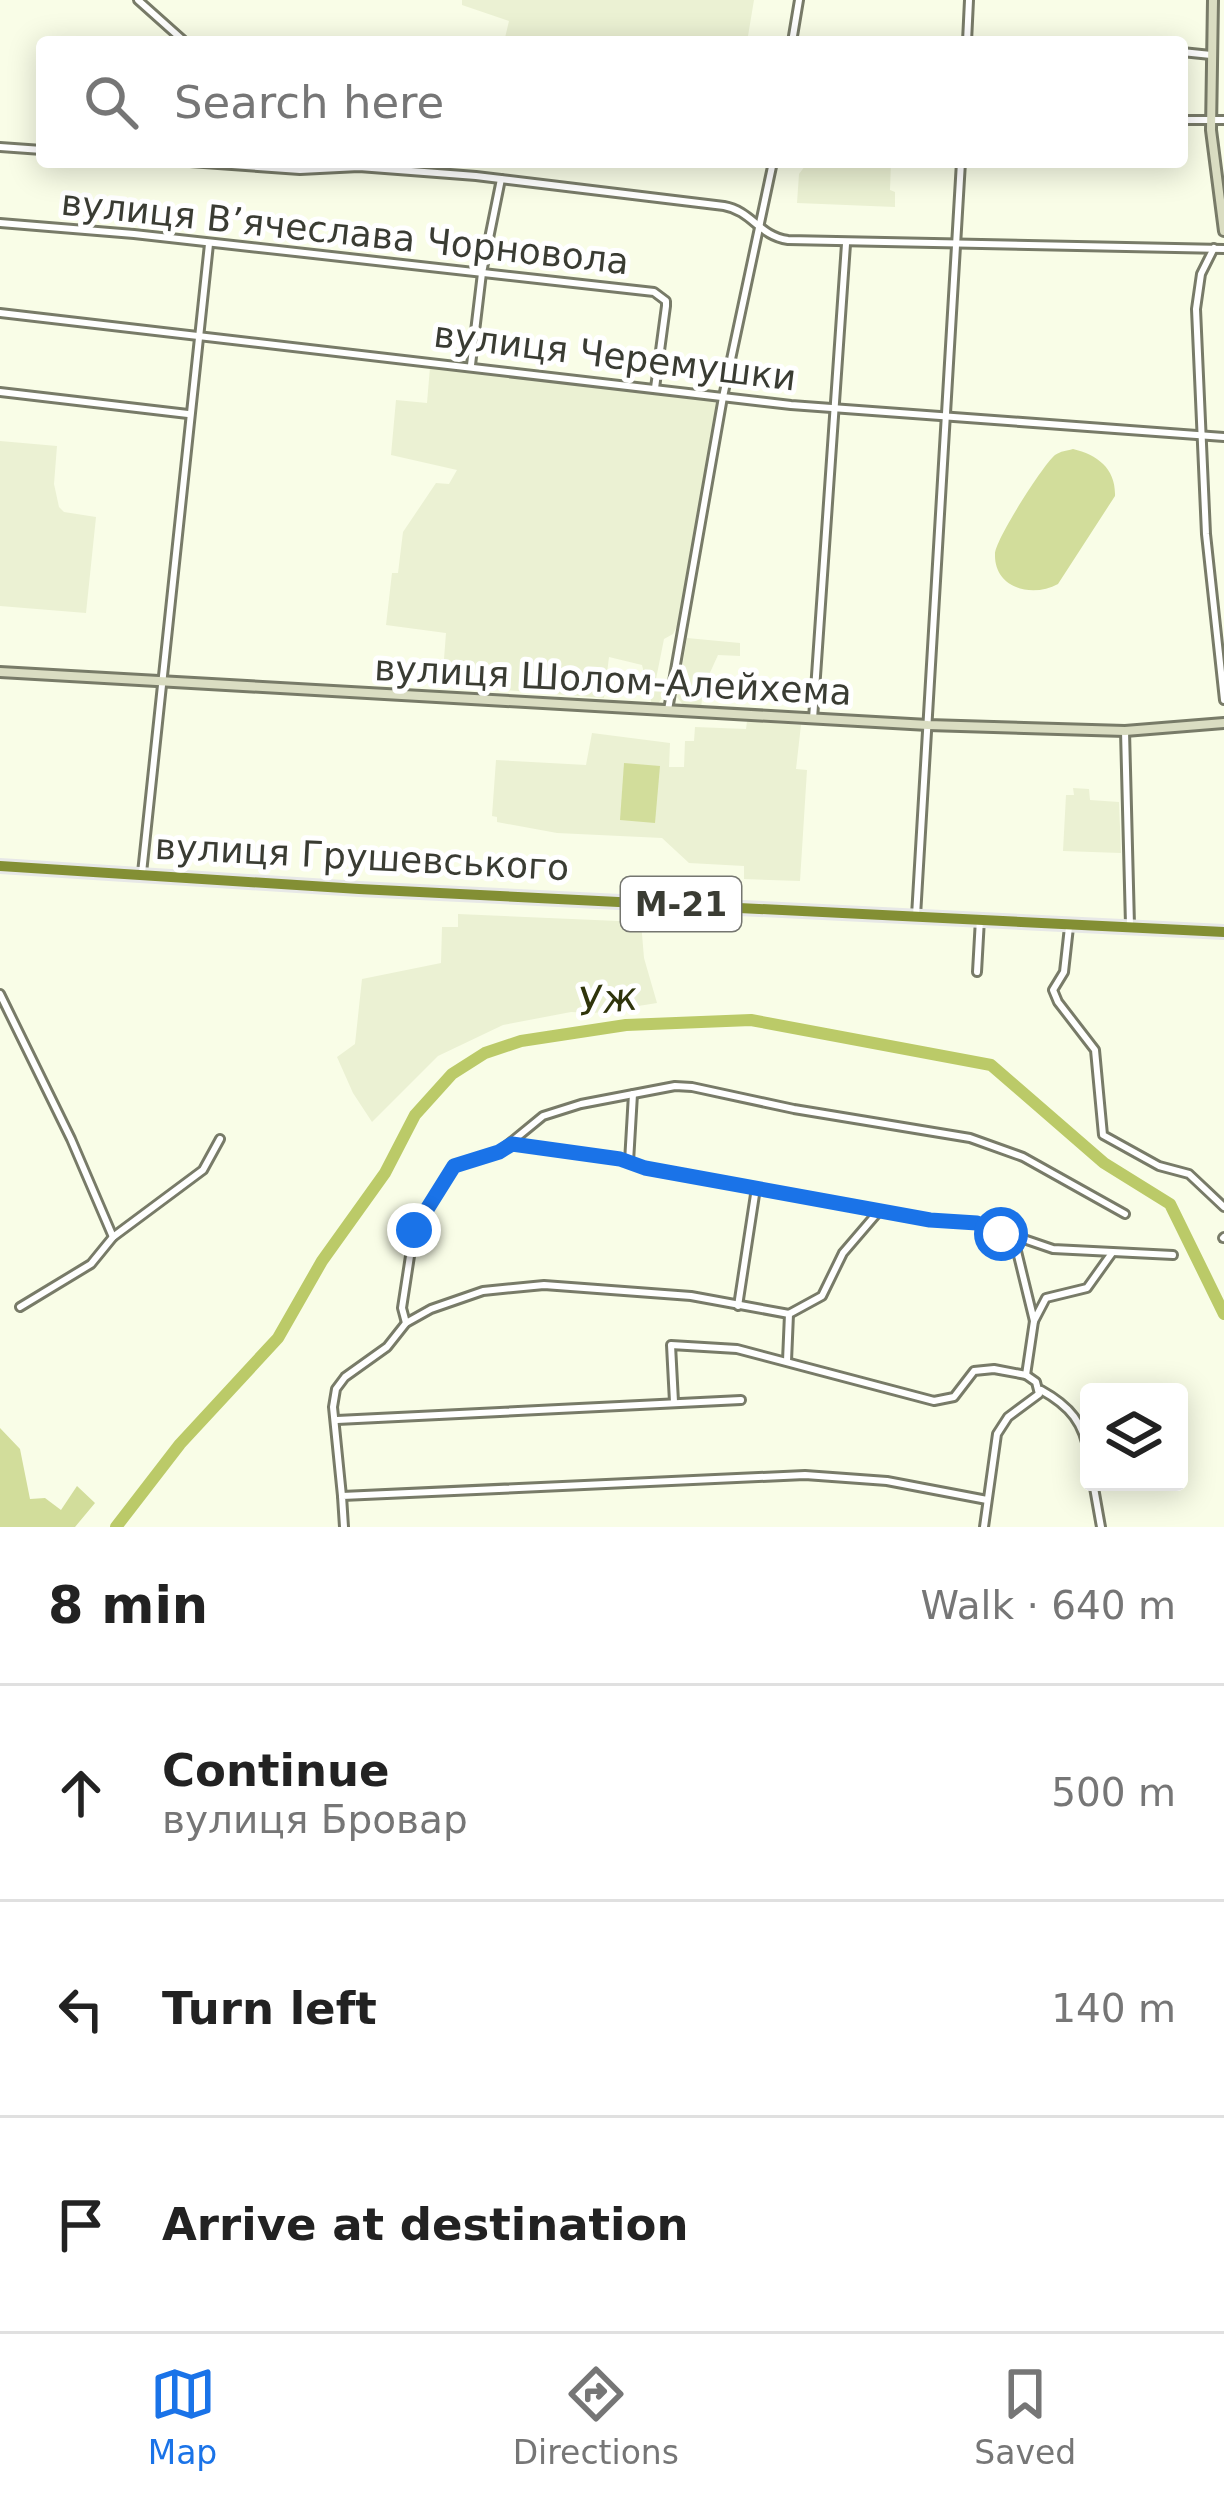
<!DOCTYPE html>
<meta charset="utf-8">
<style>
:root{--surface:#fff;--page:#f2f2f2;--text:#222;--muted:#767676;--line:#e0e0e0;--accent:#1a73e8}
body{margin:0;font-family:"DejaVu Sans",sans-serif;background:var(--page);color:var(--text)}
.controls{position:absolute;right:36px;bottom:36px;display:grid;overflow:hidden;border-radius:12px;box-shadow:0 6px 30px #0003}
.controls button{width:108px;height:108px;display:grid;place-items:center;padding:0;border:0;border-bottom:3px solid var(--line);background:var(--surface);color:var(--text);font:60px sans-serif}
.stop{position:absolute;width:36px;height:36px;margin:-27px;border:9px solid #1a73e8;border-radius:50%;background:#fff}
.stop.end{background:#1a73e8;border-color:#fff;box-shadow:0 3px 12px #0008}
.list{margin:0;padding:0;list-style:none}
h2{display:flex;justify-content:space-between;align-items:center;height:156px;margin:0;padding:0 48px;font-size:51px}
h2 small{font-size:39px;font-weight:400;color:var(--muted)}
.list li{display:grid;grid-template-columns:78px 1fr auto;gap:36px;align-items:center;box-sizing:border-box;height:216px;padding:0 48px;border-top:3px solid var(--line)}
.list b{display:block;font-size:45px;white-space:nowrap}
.list p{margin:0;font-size:39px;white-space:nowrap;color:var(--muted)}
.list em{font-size:39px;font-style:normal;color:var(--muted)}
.icon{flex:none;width:66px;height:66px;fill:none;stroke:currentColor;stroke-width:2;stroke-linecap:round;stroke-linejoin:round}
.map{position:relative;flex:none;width:1224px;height:1527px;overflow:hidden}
.search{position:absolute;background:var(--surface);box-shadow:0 6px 30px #0003;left:36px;right:36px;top:36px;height:132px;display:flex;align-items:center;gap:30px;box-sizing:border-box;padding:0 42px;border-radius:12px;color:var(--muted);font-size:45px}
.sheet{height:804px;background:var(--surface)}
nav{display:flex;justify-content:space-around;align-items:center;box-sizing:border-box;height:168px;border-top:3px solid var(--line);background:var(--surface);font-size:33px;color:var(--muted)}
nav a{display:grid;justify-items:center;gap:6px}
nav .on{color:var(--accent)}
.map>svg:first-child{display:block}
</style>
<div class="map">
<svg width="1224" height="1527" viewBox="0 0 1224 1527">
<rect width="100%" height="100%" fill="#f9fde7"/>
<g fill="#ebf1d3">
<polygon points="462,0 754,0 747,42 504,42 509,21 462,5"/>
<polygon points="808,162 891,162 890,190 895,192 895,207 797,203 799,174"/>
<polygon points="430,367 495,375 495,371 718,401 679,623 673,634 664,639 655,684 668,688 658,704 652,705 642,665 609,657 604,698 442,685 446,633 386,625 392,573 398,573 403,532 436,483 449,484 457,470 391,455 396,400 427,403"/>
<polygon points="0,441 57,446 54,484 59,507 64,512 96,517 86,613 0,606"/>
<polygon points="687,638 740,643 740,656 718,655 703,688 701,709 684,706 677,697"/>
<polygon points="747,721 801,725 796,769 807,770 800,881 744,879 744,866 689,863 662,838 557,833 497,822 497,817 492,816 496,760 586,765 592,733 670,743 669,767 684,767 685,741 694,741 695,727 746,729"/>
<polygon points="1073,788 1089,789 1090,800 1119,802 1121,853 1063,851 1066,795 1074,795"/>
<polygon points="458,914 641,922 644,958 657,1003 594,1013 571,1012 503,1025 438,1056 372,1122 353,1093 337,1057 355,1044 362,979 441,963 442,927 458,927"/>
</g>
<g fill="#d2dd9b">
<path d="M1073,449c25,6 43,20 42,47l-57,88c-25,14 -64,5 -63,-30 0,-14 48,-89 60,-99 6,-4 11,-4 18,-6z"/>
<polygon points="624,763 660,766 655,823 620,820"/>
<polygon points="0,1428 20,1449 30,1499 45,1498 61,1510 77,1486 95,1503 75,1527 0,1527"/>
</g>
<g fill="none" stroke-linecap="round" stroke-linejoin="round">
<polyline stroke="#bbca68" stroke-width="12" points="116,1527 180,1444 278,1338 322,1261 385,1173 415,1115 452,1074 485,1053 521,1041 626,1025 751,1020 991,1065 1104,1163 1170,1204 1224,1314"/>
<defs>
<g id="street">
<polyline points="138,0 185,42"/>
<polyline points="792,42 799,0"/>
<polyline points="967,42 969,0"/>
<polyline points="1182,52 1211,55"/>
<polyline points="1182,120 1224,120"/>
<polyline points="0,147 42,150"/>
<path d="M190,162l110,8 59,-3 117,9 248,30c28,5 35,30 64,34l436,9"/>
<polyline points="0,223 134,234 654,292 666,301 666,306 655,388"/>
<polyline points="1214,248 1201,274 1196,309 1206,534 1224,700"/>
<polyline points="0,313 791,405 1224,437"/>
<polyline points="471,365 482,273 501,179"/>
<polyline points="0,392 188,414"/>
<polyline points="668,710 723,397 773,162"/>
<polyline points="813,719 846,244"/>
<polyline points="1125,731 1130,925"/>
<polyline points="142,873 209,244"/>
<polyline points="916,916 961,162"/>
<polyline points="1069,927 1064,972 1053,990 1058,1002 1095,1050 1103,1135 1159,1166 1189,1174 1224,1207"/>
<polyline points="977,972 980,919"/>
<polyline points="0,994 71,1139 113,1237"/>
<polyline points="511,1144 620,1159 645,1168 930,1220 977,1223 1053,1249 1173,1255"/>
<polyline points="629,1162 633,1094"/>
<polyline points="1223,1238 1224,1237"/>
<polyline points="1014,1239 1034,1321 1046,1298 1087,1288 1112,1253"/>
<polyline points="738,1306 756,1188"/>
<polyline points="20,1307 91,1264 113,1237 203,1170 220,1139"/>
<polyline points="406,1323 402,1308 414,1230 454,1166 499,1152 543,1116 581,1104 675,1086 692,1087 794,1109 970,1138 1023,1157 1125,1214"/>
<polyline points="787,1361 789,1314"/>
<path d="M1041,1390c29,16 43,33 48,66"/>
<polyline points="674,1402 671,1345 737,1349 934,1401 954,1397 974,1371 994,1369 1026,1375 1034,1321"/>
<polyline points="337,1420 741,1400"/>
<polyline points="1093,1482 1101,1527"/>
<polyline points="342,1496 333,1407 336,1389 345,1377 387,1347 406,1323 431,1309 483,1291 544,1285 691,1296 789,1314 822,1296 843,1253 879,1211"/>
<polyline points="344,1527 342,1496 805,1475 887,1481 987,1500"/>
<polyline points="984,1527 997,1434 1008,1417 1039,1394 1036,1382 1026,1375"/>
</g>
<g id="secondary">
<polyline points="1213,0 1211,130 1224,231"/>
<polyline points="0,672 928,725 1125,731 1224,723"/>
</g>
<polyline id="highway" points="0,866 359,889 1224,932"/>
</defs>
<use href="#street" stroke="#787b68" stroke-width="12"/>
<use href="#secondary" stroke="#787b68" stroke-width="14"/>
<use href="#highway" stroke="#e7e8e7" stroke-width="16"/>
<use href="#street" stroke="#fff" stroke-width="6"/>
<use href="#secondary" stroke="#daddc2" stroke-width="8"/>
<use href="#highway" stroke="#838f34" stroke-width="10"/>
</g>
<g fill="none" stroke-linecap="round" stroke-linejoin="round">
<polyline stroke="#1a73e8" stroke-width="15" points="414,1230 454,1166 499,1152 512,1144 620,1159 645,1168 930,1220 977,1223 1001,1234"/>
</g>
<g text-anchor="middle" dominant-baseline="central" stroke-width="10" stroke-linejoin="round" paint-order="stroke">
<rect fill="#fff" stroke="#757670" stroke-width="3" x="621" y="877" width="120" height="54" rx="9"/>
<g font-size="33" font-weight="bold" fill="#3a3c33">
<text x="681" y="904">М-21</text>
</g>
<g font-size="36" fill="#3a3c33" stroke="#fff">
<text transform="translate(345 232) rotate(6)">вулиця Вʼячеслава Чорновола</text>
<text transform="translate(615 356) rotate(7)">вулиця Черемушки</text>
<text transform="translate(613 680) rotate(3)">вулиця Шолом-Алейхема</text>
<text transform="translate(362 857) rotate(3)">вулиця Грушевського</text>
</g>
<g font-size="39" font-style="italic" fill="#2f340b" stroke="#fff">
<text transform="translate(608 999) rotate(-6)">Уж</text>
</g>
</g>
</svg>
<div class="controls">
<button><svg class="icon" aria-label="layers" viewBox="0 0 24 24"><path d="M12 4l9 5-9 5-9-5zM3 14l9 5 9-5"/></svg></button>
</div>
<div class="stop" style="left:1001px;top:1234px"></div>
<div class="stop end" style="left:414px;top:1230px"></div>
<div class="search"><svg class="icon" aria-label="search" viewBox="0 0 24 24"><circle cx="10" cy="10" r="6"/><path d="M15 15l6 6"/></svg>Search here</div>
</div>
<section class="sheet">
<h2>8 min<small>Walk · 640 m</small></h2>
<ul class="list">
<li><svg class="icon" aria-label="ahead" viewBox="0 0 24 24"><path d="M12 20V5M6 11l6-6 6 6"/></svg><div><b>Continue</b><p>вулиця Бровар</p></div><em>500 m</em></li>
<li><svg class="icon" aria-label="left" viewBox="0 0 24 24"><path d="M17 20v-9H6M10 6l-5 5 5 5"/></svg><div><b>Turn left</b></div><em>140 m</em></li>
<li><svg class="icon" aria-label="arrive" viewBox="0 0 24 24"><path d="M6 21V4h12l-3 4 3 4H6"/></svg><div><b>Arrive at destination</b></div></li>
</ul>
</section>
<nav>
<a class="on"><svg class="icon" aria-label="map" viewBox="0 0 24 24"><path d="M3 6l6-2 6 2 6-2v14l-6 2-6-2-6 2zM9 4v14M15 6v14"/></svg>Map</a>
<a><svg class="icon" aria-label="directions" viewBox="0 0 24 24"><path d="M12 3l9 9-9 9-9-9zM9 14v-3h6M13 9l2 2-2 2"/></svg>Directions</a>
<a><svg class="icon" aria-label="saved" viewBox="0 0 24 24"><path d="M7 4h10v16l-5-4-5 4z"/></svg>Saved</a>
</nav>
